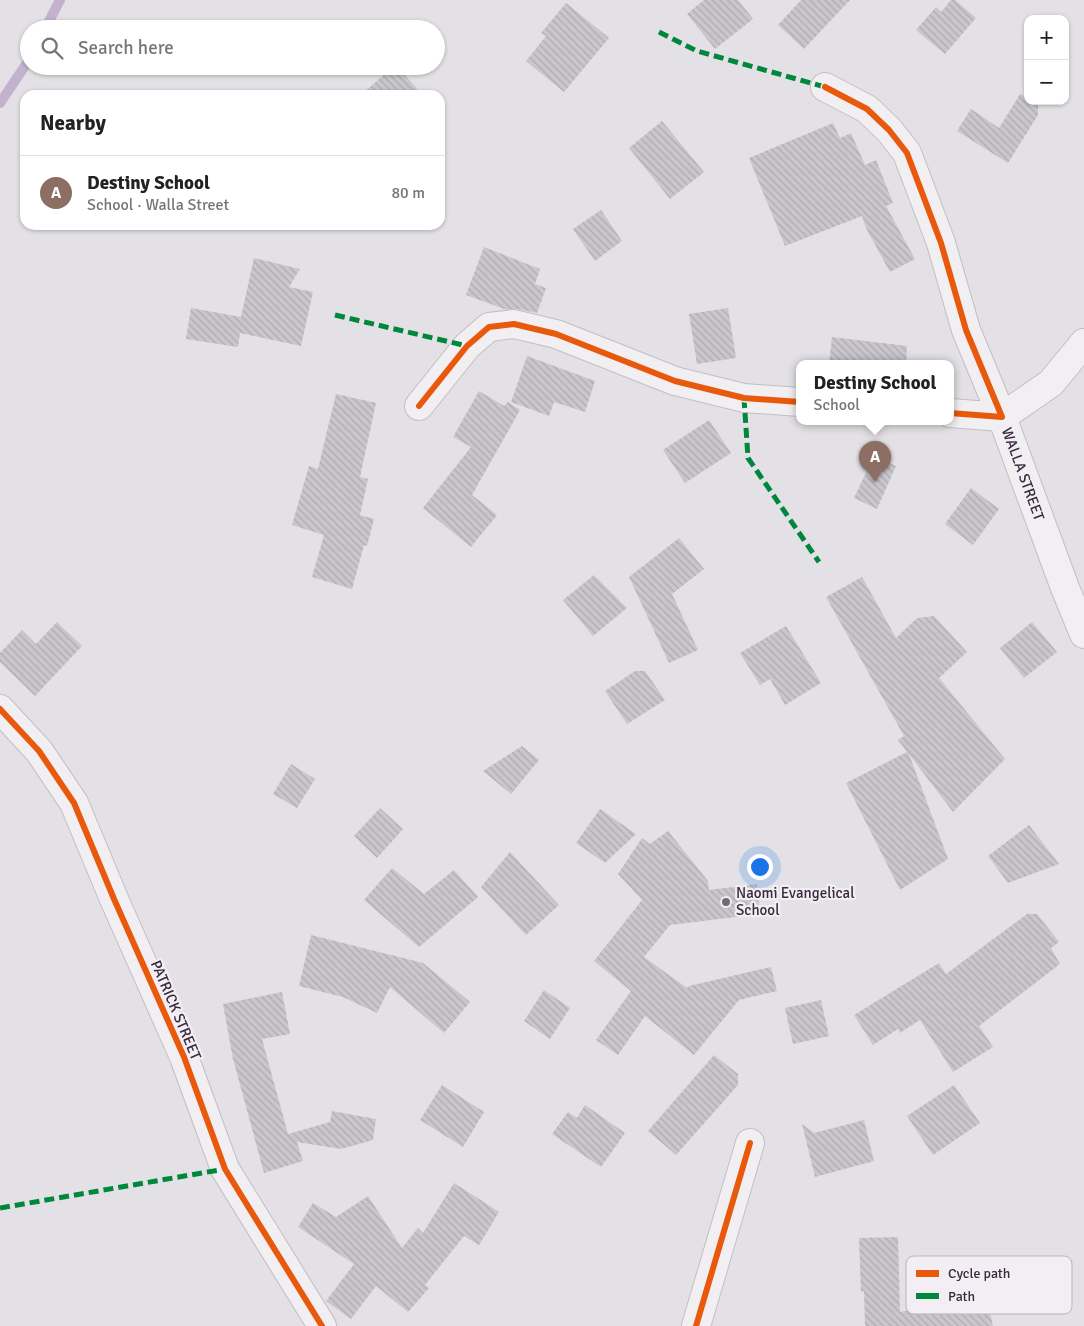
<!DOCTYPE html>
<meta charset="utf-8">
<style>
:root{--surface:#fff;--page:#f2f2f2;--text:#222;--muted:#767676;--line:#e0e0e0;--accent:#b45309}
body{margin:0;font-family:Signika,sans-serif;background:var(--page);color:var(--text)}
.controls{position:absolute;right:15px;top:15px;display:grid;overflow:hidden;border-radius:10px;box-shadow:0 1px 4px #0004}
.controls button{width:45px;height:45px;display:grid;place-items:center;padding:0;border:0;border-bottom:1px solid var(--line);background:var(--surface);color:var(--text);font:25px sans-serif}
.you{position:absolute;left:759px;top:866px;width:18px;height:18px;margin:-12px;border:4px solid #fff;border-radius:50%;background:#1a73e8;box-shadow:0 0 0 8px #1a73e833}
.badge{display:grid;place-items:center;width:32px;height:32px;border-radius:50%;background:var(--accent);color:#fff;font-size:16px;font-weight:700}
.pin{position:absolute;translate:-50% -41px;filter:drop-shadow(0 1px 2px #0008)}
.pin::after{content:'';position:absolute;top:26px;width:18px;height:15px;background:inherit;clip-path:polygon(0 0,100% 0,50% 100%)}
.popup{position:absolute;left:796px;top:360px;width:158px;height:65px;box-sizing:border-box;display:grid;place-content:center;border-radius:10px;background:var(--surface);filter:drop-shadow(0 1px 4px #0005);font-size:16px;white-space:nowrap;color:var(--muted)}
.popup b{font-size:19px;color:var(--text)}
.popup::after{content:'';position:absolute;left:50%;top:100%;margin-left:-10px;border:10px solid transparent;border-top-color:var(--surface)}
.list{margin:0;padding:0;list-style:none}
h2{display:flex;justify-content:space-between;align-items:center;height:65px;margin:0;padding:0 20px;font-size:21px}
h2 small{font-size:16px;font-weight:400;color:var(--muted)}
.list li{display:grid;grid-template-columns:32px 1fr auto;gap:15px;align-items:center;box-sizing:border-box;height:75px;padding:0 20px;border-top:1px solid var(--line)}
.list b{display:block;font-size:19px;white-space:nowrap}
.list p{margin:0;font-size:16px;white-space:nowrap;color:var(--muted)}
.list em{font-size:16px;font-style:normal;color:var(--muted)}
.icon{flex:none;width:28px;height:28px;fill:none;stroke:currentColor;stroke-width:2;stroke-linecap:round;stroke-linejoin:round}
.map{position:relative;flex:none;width:1084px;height:1326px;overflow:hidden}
.search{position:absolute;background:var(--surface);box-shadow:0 1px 4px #0004;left:20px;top:20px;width:425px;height:55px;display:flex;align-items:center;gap:12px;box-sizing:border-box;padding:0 18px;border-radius:28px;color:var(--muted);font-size:19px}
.panel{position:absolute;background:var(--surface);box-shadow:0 1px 4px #0004;left:20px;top:90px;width:425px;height:140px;border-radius:15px}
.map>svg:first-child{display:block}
</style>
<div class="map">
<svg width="1084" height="1326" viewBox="0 0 1084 1326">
<defs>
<pattern id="building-back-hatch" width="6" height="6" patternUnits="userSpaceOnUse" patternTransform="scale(1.25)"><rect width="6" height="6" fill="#cac7cc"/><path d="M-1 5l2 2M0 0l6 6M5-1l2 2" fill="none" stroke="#aeabb0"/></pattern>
</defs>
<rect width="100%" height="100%" fill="#e3e1e5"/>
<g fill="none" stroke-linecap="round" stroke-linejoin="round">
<g stroke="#c2b2cd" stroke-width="10">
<polyline points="45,29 60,0"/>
<polyline points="0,103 29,60"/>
</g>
</g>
<g fill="url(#building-back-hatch)">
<polygon points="704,0 738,0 753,19 715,49 687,14"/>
<polygon points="801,0 850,0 804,49 778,25"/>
<polygon points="951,0 955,0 976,18 945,54 916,30 936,7 941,12"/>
<polygon points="566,3 609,38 564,92 526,61 546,36 541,33"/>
<polygon points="394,66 397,66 422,95 361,95"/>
<polygon points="1020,94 1028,98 1028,101 1032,101 1038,105 1038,115 1008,163 957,131 971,109 999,128"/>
<polygon points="662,121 704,172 670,199 629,148"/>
<polygon points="833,123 840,138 851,133 865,165 876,160 893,203 886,206 915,259 890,272 866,228 862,216 785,246 749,158"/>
<polygon points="601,210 622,241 595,261 573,229"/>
<polygon points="484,247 540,269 535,284 546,288 537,313 517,309 504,309 466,295"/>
<polygon points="254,258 300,269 289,287 313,292 301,346 240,333 238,347 186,339 191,308 241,317"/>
<polygon points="728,308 736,358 697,364 689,314"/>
<polygon points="832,337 907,346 906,363 829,363"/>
<polygon points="527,356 595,381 585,412 554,402 549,416 511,402"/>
<polygon points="479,391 504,406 508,402 520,410 472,495 497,515 471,547 423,508 471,447 453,437"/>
<polygon points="336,394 376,403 360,477 368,479 360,515 374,519 367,546 364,545 352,589 312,577 324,535 292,525 309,466 318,469"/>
<polygon points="709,420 731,453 685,483 663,450"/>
<polygon points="874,456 896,466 877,509 854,498"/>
<polygon points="971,488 999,509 973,545 945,524"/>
<polygon points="679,538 704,569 672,594 698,650 669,663 629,577"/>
<polygon points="594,575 627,608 593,636 563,600"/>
<polygon points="862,577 896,638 917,618 934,616 967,652 939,678 1005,759 953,812 909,754 948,859 900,890 846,783 907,752 898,740 904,736 826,597"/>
<polygon points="57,622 82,646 35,696 0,662 0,653 22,630 36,644"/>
<polygon points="1032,622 1057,652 1024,678 1000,648"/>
<polygon points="786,626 821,683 785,705 770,679 760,685 740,653"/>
<polygon points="635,671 645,671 665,700 627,724 605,691"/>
<polygon points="522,746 539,760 511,794 483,771"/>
<polygon points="291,764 315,779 297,808 273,794"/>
<polygon points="380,808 403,829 377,858 354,836"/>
<polygon points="600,809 636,834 605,863 576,843"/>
<polygon points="1029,825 1059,864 1008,883 988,856"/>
<polygon points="668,831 708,881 709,890 757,884 760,914 670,925 644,957 687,988 689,986 771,967 777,991 739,1000 694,1055 645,1016 618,1055 596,1040 631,991 594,961 642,900 618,874 642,838 650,844"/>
<polygon points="510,852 559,905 526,935 481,887"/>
<polygon points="392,868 424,894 454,870 478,897 419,947 364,900"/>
<polygon points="1027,914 1037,914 1059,942 1051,948 1060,964 979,1026 993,1047 953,1072 920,1020 900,1033 898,1029 873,1045 854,1015 939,963 946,974"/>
<polygon points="311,935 423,963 470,1002 444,1033 390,987 377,1013 343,997 299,986"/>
<polygon points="544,990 570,1008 550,1039 524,1021"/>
<polygon points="282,992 290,1034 262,1039 288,1134 330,1122 332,1111 376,1119 373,1140 341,1149 297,1142 303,1161 264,1173 233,1059 223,1004"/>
<polygon points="821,1000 829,1036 793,1044 785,1008"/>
<polygon points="714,1055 738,1074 738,1085 676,1155 648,1131"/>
<polygon points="442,1085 484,1112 463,1147 420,1120"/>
<polygon points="954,1085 980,1123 933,1155 907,1116"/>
<polygon points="585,1105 625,1133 601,1167 552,1134 568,1112 577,1118"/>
<polygon points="864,1120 874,1161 815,1177 802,1124 814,1133"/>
<polygon points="454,1183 499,1212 479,1245 464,1236 425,1285 429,1288 408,1312 376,1286 351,1319 326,1301 354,1264 298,1227 313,1203 336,1217 368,1196 402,1248 418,1228 423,1233"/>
<polygon points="898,1237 900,1312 986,1294 993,1326 865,1326 864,1291 861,1292 859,1238"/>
</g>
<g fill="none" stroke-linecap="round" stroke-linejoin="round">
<defs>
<g id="minor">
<polyline points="825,87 867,109 889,130 907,153 941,243 966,330 1002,417 950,413"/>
<polyline points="1084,343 1051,383 1002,417 1065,588 1084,634"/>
<polyline points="419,406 467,346 489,327 514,324 556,334 675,381 744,398 800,402"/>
<polyline points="0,709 39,751 74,803 114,899 184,1057 225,1169 322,1326"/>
<polyline points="696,1326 750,1143"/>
</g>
</defs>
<use href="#minor" stroke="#c1bfc3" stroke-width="30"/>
<use href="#minor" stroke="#f1eff2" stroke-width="28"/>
<g stroke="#00873e" stroke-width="5" stroke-dasharray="10 5" stroke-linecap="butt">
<polyline points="659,32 697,51 825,87"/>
<polyline points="335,315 467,346"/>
<polyline points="744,398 748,458 819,562"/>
<polyline points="0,1208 225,1169"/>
</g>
<defs>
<g id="cycleway">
<polyline points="825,87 867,109 889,130 907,153 941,243 966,330 1002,417 950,413"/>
<polyline points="419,406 467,346 489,327 514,324 556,334 675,381 744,398 800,402"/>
<polyline points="0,709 39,751 74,803 114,899 184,1057 225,1169 322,1326"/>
<polyline points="696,1326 750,1143"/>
</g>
</defs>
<use href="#cycleway" stroke="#f2eef4" stroke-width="9"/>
<use href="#cycleway" stroke="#e8590c" stroke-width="6"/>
</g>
<circle fill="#736a77" stroke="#f2eef4" stroke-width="2" cx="726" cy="902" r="5"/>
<g text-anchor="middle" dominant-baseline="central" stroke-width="4.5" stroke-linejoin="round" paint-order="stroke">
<g font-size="15" fill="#372a3c" stroke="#f2eef4">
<text transform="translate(1023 474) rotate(70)">WALLA STREET</text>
<text transform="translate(176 1010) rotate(67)">PATRICK STREET</text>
</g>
<g font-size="15" fill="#372a3c" stroke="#f2eef4" text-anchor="start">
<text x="736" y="893">Naomi Evangelical<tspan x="736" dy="17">School</tspan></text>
</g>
</g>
<rect x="906" y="1256" width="166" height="58" rx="8" fill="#f2eef4" stroke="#bab3bd" stroke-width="1"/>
<rect x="916" y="1270" width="23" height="7" fill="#e8590c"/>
<rect x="916" y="1293" width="23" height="6" fill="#00873e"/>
<g font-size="14" fill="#372a3c">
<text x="948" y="1278">Cycle path</text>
<text x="948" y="1301">Path</text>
</g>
</svg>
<div class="controls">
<button>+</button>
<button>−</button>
</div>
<div class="you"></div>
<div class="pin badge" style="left:875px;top:482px;background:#8d6e63">A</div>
<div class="popup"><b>Destiny School</b>School</div>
<div class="search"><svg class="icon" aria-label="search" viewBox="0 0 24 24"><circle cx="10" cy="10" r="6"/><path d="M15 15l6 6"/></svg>Search here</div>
<section class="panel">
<h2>Nearby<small></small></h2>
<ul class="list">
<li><span class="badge" style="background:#8d6e63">A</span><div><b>Destiny School</b><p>School · Walla Street</p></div><em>80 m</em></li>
</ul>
</section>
</div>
